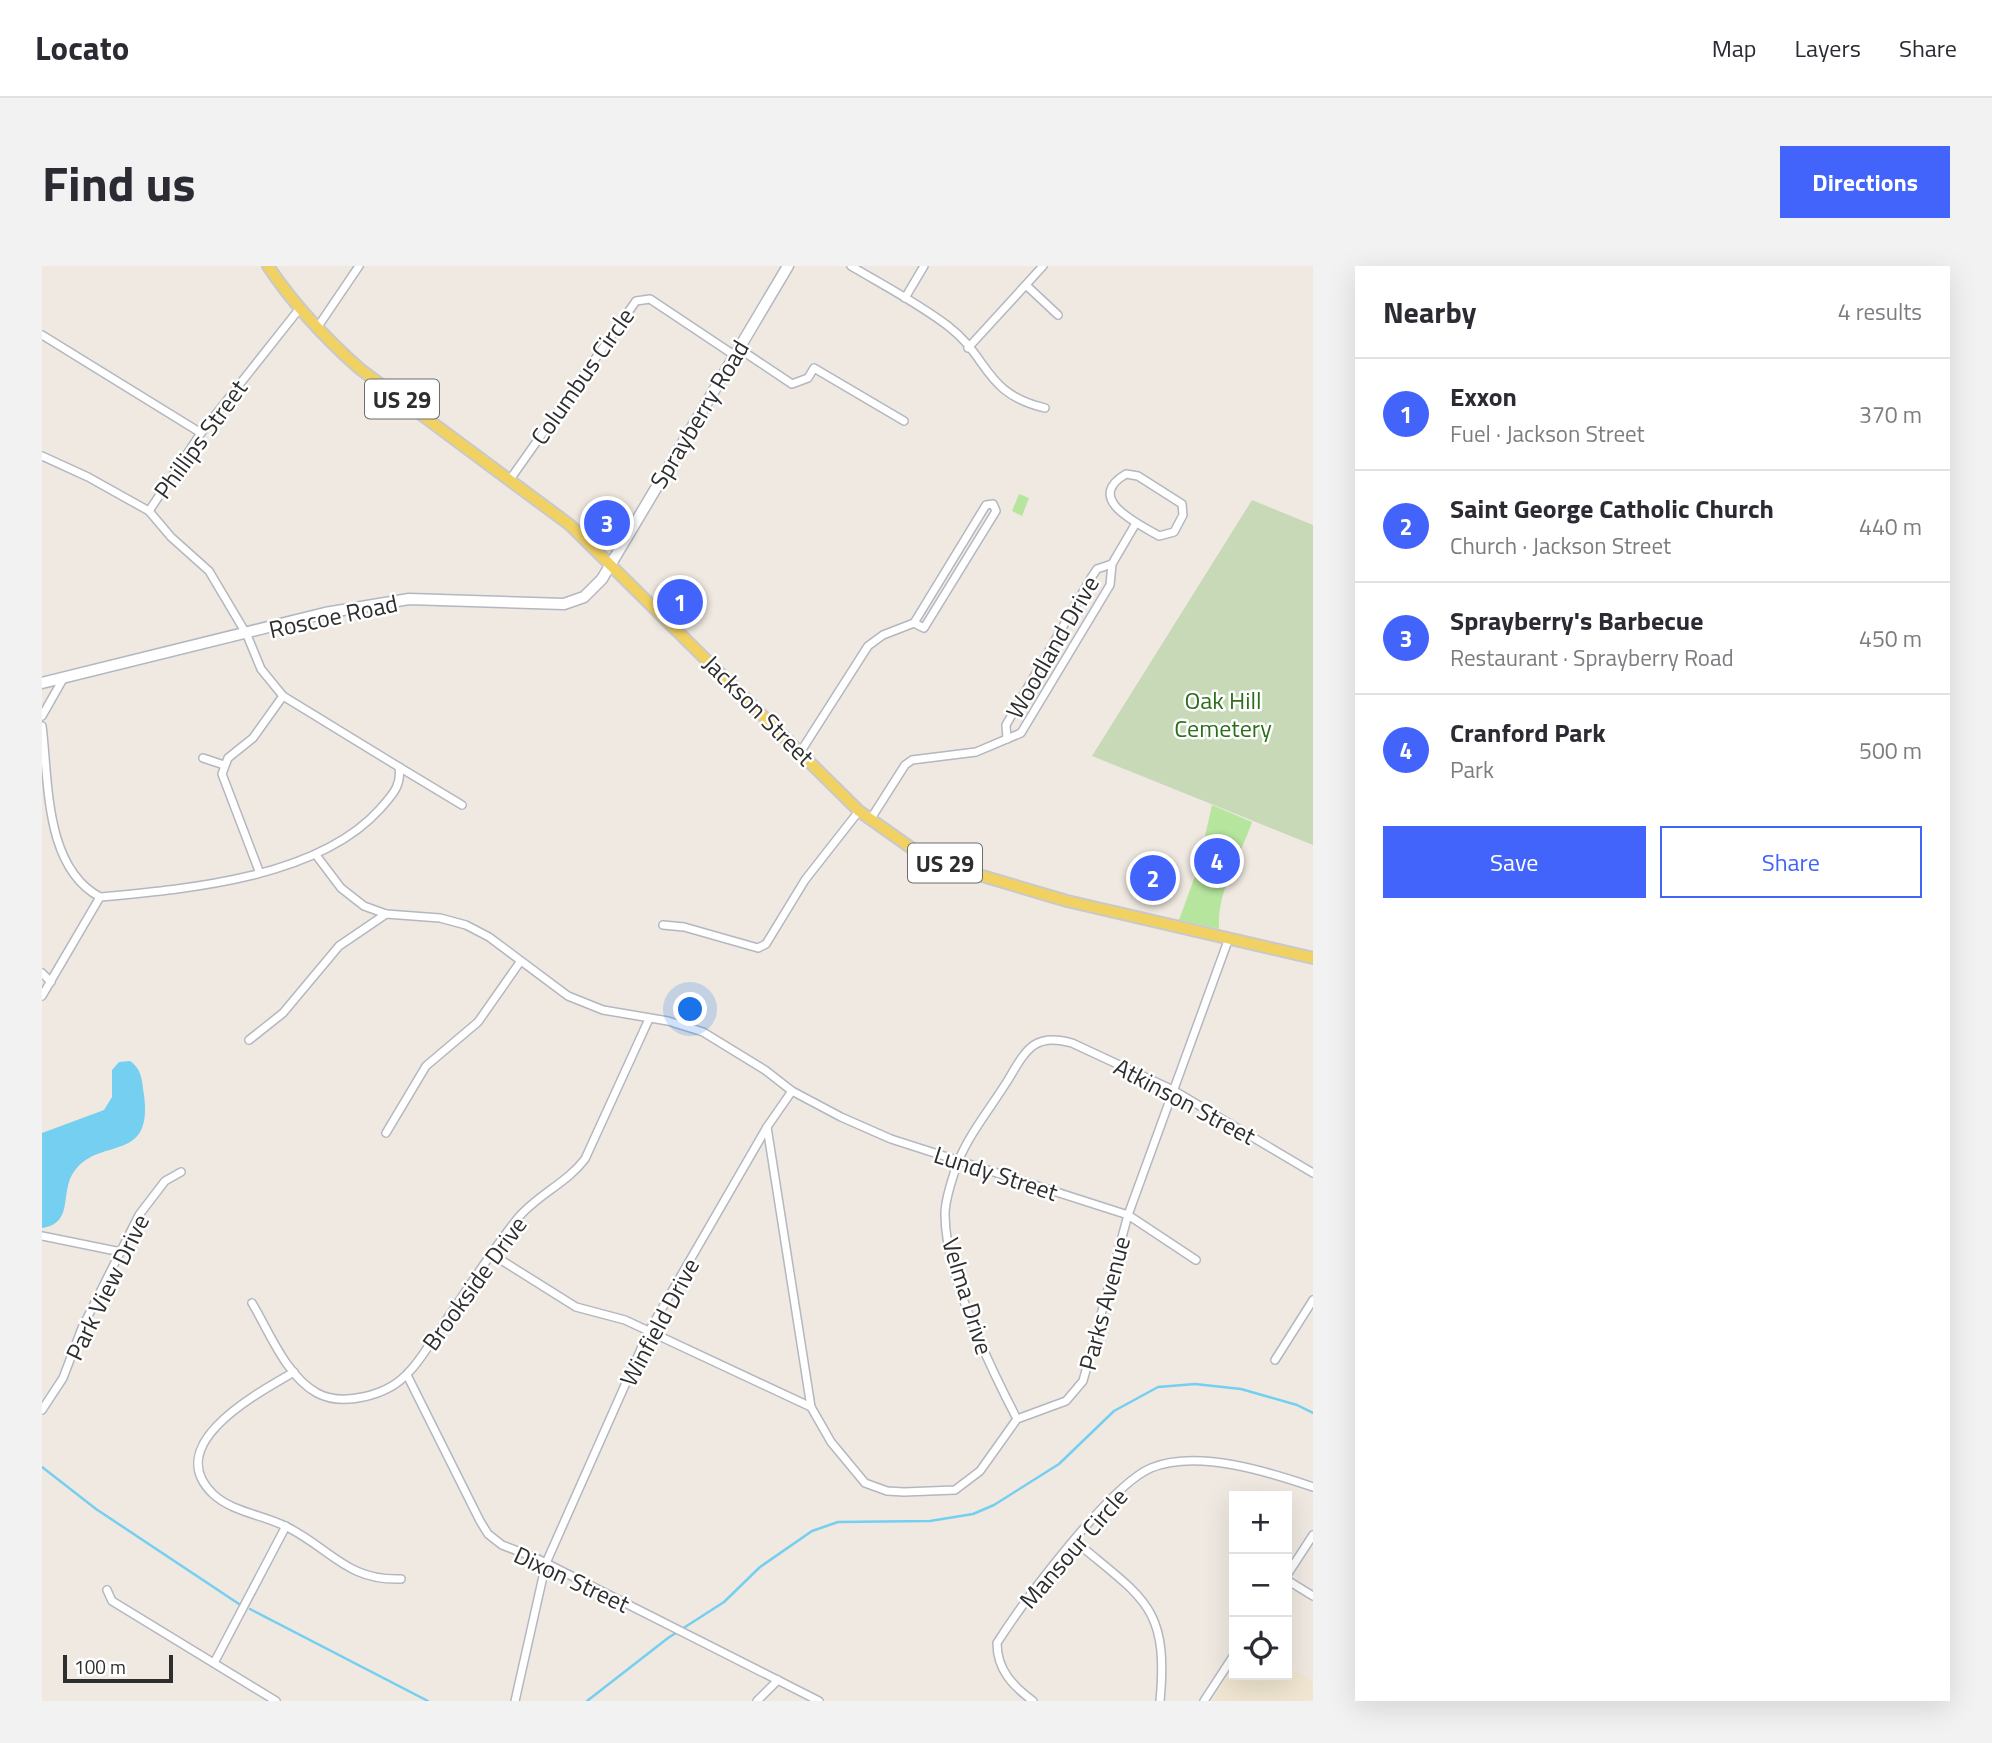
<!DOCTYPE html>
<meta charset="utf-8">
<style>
:root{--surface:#fff;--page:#f2f2f3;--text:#2b2b33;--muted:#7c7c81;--line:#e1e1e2;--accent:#4264fb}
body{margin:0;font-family:"Titillium Web",sans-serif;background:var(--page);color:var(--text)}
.controls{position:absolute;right:21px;bottom:21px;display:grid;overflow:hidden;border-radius:0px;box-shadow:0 7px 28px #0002}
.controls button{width:63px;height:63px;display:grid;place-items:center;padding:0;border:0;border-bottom:2px solid var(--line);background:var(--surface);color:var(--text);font:35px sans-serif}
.scale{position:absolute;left:21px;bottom:18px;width:110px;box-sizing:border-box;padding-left:7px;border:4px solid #2e2e2e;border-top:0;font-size:19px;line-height:24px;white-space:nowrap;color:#2e2e2e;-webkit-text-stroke:5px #fff;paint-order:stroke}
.you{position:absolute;left:649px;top:744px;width:24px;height:24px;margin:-18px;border:5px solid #fff;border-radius:50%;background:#1a73e8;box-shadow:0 0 0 10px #1a73e833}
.badge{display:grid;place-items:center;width:46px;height:46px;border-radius:50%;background:var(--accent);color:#fff;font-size:23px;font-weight:700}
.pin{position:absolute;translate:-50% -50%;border:4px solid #fff;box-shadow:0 2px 7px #0006}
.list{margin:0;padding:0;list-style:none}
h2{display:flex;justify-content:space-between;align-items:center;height:91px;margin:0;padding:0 28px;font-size:30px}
h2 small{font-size:23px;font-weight:400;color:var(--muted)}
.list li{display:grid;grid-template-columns:46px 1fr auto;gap:21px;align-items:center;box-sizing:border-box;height:112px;padding:0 28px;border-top:2px solid var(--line)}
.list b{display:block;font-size:26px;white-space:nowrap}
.list p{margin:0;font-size:23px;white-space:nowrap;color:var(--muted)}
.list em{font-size:23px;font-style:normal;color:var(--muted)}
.actions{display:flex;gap:14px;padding:21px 28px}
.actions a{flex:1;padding:16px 0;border:2px solid var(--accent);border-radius:0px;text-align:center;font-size:24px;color:var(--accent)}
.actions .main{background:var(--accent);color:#fff}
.icon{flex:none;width:38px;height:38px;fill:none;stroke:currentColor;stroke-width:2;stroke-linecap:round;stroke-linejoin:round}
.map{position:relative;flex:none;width:1271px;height:1435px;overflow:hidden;border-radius:0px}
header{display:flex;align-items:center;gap:42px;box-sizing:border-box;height:98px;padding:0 35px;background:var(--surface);border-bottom:2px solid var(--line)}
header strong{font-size:33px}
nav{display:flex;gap:38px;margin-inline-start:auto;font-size:24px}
.intro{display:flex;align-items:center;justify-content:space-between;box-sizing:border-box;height:168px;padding:0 42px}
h1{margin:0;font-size:49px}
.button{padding:18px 32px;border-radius:0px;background:var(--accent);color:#fff;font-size:24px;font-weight:700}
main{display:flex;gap:42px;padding:0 42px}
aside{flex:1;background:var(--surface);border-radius:0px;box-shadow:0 7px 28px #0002}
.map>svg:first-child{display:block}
</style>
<header>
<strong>Locato</strong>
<nav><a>Map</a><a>Layers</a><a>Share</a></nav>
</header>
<div class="intro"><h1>Find us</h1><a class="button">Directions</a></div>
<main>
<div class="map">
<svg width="1271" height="1435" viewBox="0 0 1271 1435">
<rect width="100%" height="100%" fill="#efe9e1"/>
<polygon fill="#f0e6d1" points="1192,1400 1192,1409 1245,1409 1245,1400 1271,1416 1271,1435 1170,1435"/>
<g fill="#b6e59e">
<polygon points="977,228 987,232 980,250 970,245"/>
<path d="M1170,539l40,17c-12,36 -35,67 -33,107l-40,-9 19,-52z"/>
</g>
<polygon fill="#c8d9b8" points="1210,234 1271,259 1271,579 1050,490"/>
<path fill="#75cff0" d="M88,795c12,8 12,20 14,34 9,68 -42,42 -68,74 -18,21 0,54 -34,59v-95l62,-23 8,-13v-27l7,-8z"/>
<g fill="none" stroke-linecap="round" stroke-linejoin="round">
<g stroke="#75cff0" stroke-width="2.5">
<polyline points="0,1201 54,1243 197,1338"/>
<polyline points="208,1343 386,1435"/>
<polyline points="545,1435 626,1372 682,1336 718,1301 770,1265 796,1256 888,1255 931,1248 952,1239 1017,1198 1072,1145 1116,1121 1153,1118 1199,1123 1255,1139 1271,1147"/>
</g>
<defs>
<g id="street">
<path d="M809,0c32,19 67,37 97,60 41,31 36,68 97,82"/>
<polyline points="985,20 1016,49"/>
<polyline points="863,32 882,0"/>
<polyline points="275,62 317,0"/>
<polyline points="0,69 159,167"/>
<polyline points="696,82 750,118 766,112 772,102 862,155"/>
<polyline points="926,82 1001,0"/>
<path d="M0,190l46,21 61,34 22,26 38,34 38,64 14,34 22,27 116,71c3,19 -7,28 -19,42 -62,69 -192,80 -280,88 -56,-30 -51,-116 -58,-171"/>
<path d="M1084,208l12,2 44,28 1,11 -9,17 -15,4c-20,-12 -76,-37 -33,-62z"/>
<polyline points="469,212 594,35 608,33 692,89"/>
<polygon points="951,238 954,245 882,362 872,357 944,239"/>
<polyline points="107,245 159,167 258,42"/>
<polyline points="0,450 21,413"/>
<polyline points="965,473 964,459 1049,312 1055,303 1070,298"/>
<polyline points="759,485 826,380 841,369 872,357"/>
<polyline points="161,492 182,499"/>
<polyline points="357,501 420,539"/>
<polyline points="828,554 863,499 870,494 934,486 979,467 1068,319 1070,298 1094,257"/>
<polyline points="274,589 299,622 322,640 344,648 398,652 424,659 447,671 526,730 561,744 626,755 661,766 723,804 750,825 799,851 849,873 1086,949 1154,994"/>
<polyline points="217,605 180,508 186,492 211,472 241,430"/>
<polyline points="621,659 642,661 716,682 724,678 763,614 817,545"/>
<polyline points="0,707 9,716"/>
<polyline points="0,730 58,631"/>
<polyline points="207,774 241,747 297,680 344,648"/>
<polyline points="725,861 769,1141 789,1176 823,1217 845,1225 862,1226 913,1224 938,1205 975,1153 1024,1135 1041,1115 1086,949 1187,672"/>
<polyline points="344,867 384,800 436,756 478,696"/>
<polyline points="0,970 79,986"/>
<polyline points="451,989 534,1041 583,1054 769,1141"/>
<path d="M210,1037c17,28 34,73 65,90 26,14 70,2 89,-18 13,-12 22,-29 32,-43 26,-37 51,-78 80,-114 19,-23 49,-35 67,-59l64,-140"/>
<polyline points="1233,1094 1271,1034"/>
<path d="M252,1106c-36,21 -133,72 -81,122 19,18 51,21 74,33 44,22 60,54 114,52"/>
<polyline points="365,1109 438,1255 446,1268 460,1279 494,1292 777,1435"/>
<polyline points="0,1144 21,1112 40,1062 97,949 123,915 139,906"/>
<path d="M975,1153c-27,-52 -72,-146 -72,-205 0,-15 8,-38 13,-52 11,-28 34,-56 50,-82 18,-30 26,-48 64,-37l101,47 140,83"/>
<path d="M1033,1275c68,58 94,64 85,160"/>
<polyline points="1245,1309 1271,1269"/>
<polyline points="1245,1314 1271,1330"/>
<polyline points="65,1324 70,1335 234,1435"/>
<polyline points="172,1397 244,1260"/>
<polyline points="473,1435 504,1297 607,1065 725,861 750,825"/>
<polyline points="715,1435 736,1414"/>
<path d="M991,1435c-20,-15 -36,-31 -36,-58 26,-41 113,-158 154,-175 47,-19 118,4 162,19"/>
<polyline points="1162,1435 1192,1389"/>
</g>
<polyline id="secondary" points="0,417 283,347 367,333 522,338 542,331 560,313 746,0"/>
<path id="primary" d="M226,0c26,39 57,72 92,103l210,156 289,286 58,41 45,18 105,31 246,57"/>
</defs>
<use href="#street" stroke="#b4b7c1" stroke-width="10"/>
<use href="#secondary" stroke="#b4b7c1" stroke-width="13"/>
<use href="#primary" stroke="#c9c9c9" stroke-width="14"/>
<use href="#street" stroke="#fff" stroke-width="7"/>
<use href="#secondary" stroke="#fff" stroke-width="10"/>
<use href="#primary" stroke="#f2d163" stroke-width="10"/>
</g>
<g text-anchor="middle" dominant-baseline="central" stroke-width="5" stroke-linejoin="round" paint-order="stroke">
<g fill="#fff" stroke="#6d6d6d" stroke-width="2">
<rect x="323" y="113.5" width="74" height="39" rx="5"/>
<rect x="866" y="577.5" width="74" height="39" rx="5"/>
</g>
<g font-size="23" font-weight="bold" fill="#2e2e2e">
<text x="360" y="133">US 29</text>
<text x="903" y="597">US 29</text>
</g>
<g font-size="24" fill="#2e2e2e" stroke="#fff">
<text transform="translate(540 110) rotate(-55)">Columbus Circle</text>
<text transform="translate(657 148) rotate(-59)">Sprayberry Road</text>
<text transform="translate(158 173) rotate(-54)">Phillips Street</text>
<text transform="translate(291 350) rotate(-12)">Roscoe Road</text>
<text transform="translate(1010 381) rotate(-60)">Woodland Drive</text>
<text transform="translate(717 444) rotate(45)">Jackson Street</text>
<text transform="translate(1143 835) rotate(28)">Atkinson Street</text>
<text transform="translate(954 907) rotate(18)">Lundy Street</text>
<text transform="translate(432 1017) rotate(-54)">Brookside Drive</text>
<text transform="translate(65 1021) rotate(-64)">Park View Drive</text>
<text transform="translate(926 1030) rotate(73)">Velma Drive</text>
<text transform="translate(1062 1037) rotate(-75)">Parks Avenue</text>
<text transform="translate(617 1056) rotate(-62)">Winfield Drive</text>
<text transform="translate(1031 1282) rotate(-49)">Mansour Circle</text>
<text transform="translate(530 1313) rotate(25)">Dixon Street</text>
</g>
<g font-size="24" fill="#2c6e1b" stroke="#fff">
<text x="1181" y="434">Oak Hill<tspan x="1181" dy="28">Cemetery</tspan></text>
</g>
</g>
</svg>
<div class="controls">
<button>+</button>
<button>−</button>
<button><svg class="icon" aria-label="locate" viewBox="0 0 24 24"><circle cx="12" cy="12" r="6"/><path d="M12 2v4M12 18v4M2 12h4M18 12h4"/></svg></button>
</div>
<div class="scale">100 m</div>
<div class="you"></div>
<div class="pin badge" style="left:638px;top:336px">1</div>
<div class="pin badge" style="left:1111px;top:612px">2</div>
<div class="pin badge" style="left:565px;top:257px">3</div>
<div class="pin badge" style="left:1175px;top:595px">4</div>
</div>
<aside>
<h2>Nearby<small>4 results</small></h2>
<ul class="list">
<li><span class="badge">1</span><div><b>Exxon</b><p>Fuel · Jackson Street</p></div><em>370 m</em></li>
<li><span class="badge">2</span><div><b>Saint George Catholic Church</b><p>Church · Jackson Street</p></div><em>440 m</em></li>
<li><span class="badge">3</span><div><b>Sprayberry's Barbecue</b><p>Restaurant · Sprayberry Road</p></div><em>450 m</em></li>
<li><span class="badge">4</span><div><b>Cranford Park</b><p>Park</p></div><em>500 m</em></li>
</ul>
<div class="actions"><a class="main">Save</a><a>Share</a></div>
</aside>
</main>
